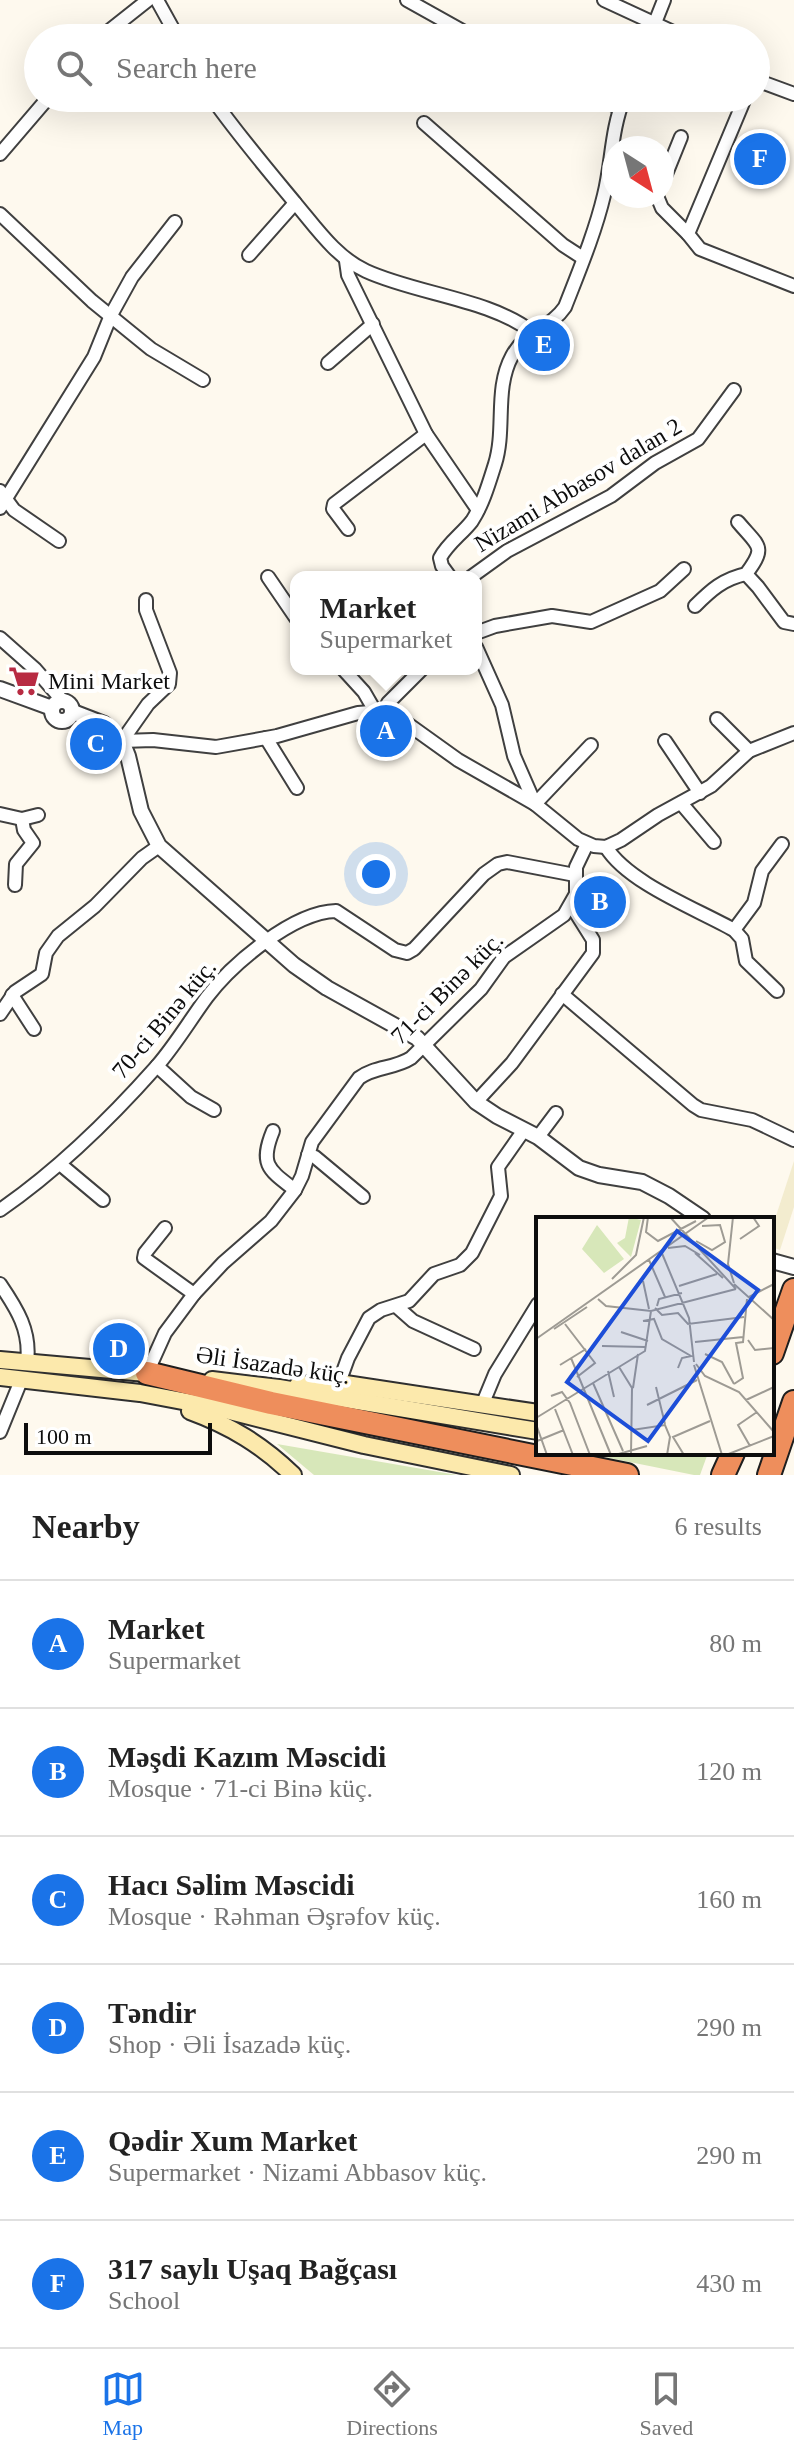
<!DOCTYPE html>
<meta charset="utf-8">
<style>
:root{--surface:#fff;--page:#f6f6f6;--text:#222;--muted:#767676;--line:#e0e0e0;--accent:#1a73e8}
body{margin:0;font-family:Georgia,serif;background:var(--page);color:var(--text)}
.compass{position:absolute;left:602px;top:136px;width:72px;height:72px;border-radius:50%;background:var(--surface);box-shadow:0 8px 32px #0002;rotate:144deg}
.scale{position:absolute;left:24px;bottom:20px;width:188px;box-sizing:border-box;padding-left:8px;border:4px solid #0d0d0d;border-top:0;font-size:22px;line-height:28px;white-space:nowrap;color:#0d0d0d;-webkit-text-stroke:6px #fff;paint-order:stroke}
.you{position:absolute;left:376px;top:874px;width:28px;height:28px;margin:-20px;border:6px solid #fff;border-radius:50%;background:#1a73e8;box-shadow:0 0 0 12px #1a73e833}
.badge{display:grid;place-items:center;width:52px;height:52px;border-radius:50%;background:var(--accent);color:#fff;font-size:26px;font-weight:700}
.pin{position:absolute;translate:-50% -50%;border:4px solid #fff;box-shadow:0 2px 8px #0006}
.popup{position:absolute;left:290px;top:571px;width:192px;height:104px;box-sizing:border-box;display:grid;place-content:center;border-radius:16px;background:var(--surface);filter:drop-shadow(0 2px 6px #0005);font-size:26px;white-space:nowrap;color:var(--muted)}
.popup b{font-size:30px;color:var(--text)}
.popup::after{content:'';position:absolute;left:50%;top:100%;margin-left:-16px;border:16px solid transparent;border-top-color:var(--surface)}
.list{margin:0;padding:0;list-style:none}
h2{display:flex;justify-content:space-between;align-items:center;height:104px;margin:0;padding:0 32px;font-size:34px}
h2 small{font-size:26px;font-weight:400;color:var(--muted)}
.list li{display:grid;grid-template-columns:52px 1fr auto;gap:24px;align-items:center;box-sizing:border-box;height:128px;padding:0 32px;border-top:2px solid var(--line)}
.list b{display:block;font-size:30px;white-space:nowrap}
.list p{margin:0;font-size:26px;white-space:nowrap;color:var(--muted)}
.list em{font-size:26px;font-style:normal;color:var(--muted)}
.icon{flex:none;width:44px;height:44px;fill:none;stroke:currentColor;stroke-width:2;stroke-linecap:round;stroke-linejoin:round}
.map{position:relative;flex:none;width:794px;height:1475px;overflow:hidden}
.search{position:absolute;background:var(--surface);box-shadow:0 8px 32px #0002;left:24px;right:24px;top:24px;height:88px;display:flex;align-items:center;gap:20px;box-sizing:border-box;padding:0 28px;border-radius:44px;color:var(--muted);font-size:30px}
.sheet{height:872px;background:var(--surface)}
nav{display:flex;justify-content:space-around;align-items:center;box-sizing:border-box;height:112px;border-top:2px solid var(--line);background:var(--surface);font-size:22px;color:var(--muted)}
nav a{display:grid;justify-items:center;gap:4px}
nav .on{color:var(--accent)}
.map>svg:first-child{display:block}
</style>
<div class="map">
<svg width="794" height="1475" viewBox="0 0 794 1475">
<rect width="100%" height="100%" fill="#fef9ee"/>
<polygon fill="#f3eccf" points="794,1161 794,1207 780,1250 772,1247 772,1228"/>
<g fill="#d7e7b9">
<polygon points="277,1444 457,1475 314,1475"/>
<polygon points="585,1453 708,1453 700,1475 694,1475"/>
</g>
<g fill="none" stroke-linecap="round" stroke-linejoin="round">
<defs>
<g id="minor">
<polyline points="157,0 178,38"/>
<polyline points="407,0 475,38"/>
<polyline points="604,0 686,38"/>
<polyline points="100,38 148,0"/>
<polyline points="649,38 664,0"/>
<polyline points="756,80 794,94"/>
<path d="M212,98c26,37 55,71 84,106 21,25 40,53 70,67 50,23 124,28 166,61"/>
<polyline points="598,98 620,108"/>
<polyline points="745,98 688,234 700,249 794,286"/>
<polyline points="424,123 563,245 583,258"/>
<polyline points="0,154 48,98"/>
<polyline points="662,184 681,137"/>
<polyline points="657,196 662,208 688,234"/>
<polyline points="0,214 92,301 151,349 203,380"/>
<polyline points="249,255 295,203"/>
<polyline points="346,261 348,275 426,434 478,510"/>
<polyline points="328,363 373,324"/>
<polyline points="0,491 14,510 59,541"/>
<polyline points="0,508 94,357 111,315 132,277 175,222"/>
<polyline points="348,529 333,509 334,504 426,434"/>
<polyline points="746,574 758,587 784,622 794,624"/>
<polyline points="268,577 296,618"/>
<path d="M450,577l-8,-11 -2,-8c8,-15 22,-24 32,-37 11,-17 17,-38 23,-57 11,-35 -1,-75 17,-108 15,-27 38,-27 53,-49 14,-36 30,-74 39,-112 8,-32 7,-65 20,-97"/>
<polyline points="471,577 507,551 611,496 655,463 698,439 734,390"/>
<path d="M695,606c16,-16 28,-27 51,-32 21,-28 13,-27 -8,-52"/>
<polyline points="476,633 495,626 552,616 591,622 660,591 684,569"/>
<polyline points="0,638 35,669 62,700"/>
<polyline points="476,647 502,705 514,756 535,804 578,839 594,846 606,847 621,840 658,815 711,786 749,751 794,733"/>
<polyline points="343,669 364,692 375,711"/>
<polyline points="384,711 388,703 422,669"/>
<polyline points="717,719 749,751"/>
<polyline points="266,738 297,788"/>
<polyline points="122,741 153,740 216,747 277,736 358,713 384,711 398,717 458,760 535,804 591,745"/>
<polyline points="122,741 148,704 169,684 170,673 146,610 146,600"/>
<polyline points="665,741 700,793"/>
<polyline points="681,803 714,842"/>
<polyline points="0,814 22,819 38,815"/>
<path d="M606,847c22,36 91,62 128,83l8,9 4,22 31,30"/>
<polyline points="15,885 16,864 33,843 24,830 22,819"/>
<polyline points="734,930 754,903 762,871 782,844"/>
<polyline points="562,994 693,1105 701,1110 752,1120 794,1140"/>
<polyline points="12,995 34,1029"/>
<polyline points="0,1014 15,992 42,974 46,953 58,936 95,906 142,858 159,846"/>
<polyline points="157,1066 191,1097 214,1110"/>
<polyline points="476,1102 512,1063 593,953 593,940 571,905"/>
<path d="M273,1131c-14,34 -4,39 22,59"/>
<polyline points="538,1137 556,1113"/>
<polyline points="308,1155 315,1157 363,1197"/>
<polyline points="60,1164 103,1200"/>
<path d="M0,1210c58,-40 110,-91 157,-144 19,-22 33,-46 50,-69 25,-33 86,-85 129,-86l59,39 12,3 7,-4 70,-75 14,-10 9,-2 68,13"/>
<polyline points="165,1228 145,1253 144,1258 194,1294"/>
<path d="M0,1284c17,25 31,47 27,78"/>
<polyline points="396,1306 413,1321 474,1349"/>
<path d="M147,1373l18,-40 29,-39 29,-31 48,-42 24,-31 7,-14 10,-34 47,-64c16,-12 35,-9 52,-20l70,-69 23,-32 60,-42 12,-21v-27l11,-23"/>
<polyline points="339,1383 348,1358 369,1318 381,1310 409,1301 434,1274 460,1265 472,1253 501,1196 498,1167 524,1130"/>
<polyline points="483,1403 495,1374 538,1304"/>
<polyline points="0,1432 22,1378"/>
</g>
<g id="tertiary">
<polyline points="0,689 52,708"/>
<circle cx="62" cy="711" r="10"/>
<polyline points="73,712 104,724 122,741 128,756 141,811 159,846 294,965 327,988 417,1038 476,1102 497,1116 538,1137 579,1168 599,1175 642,1182 669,1196 703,1219"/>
<polyline points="772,1261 794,1267"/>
</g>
<g id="secondary">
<polyline points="0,1360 157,1374"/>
<polyline points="0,1377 140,1393 214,1407 364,1445 511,1475"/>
<polyline points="212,1380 279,1388 538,1431"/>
<polyline points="298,1385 339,1383 538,1413"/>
<path d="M190,1411c41,15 72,34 103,64"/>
</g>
<g id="motorway">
<polyline points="772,1353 794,1290"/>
<polyline points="147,1373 271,1403 627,1475"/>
<polyline points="723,1475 733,1453"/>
<polyline points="769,1475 794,1402"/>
</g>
</defs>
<use href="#minor" stroke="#404040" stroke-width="16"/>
<use href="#tertiary" stroke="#404040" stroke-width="18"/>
<use href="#secondary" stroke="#2f2f2f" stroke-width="20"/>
<use href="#motorway" stroke="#1e1e1e" stroke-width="26"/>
<use href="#minor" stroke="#fff" stroke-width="12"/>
<use href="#tertiary" stroke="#fff" stroke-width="14"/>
<use href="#secondary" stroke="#fce9ac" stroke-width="16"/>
<use href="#motorway" stroke="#ee8e5c" stroke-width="22"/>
</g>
<defs>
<symbol id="supermarket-bare" viewBox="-9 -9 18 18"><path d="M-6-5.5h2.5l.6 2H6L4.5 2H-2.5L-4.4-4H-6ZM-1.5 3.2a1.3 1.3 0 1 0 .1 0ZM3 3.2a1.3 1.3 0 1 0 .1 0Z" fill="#b82b42" stroke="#fff" stroke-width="2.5" paint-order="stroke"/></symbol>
</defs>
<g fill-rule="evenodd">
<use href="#supermarket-bare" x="2" y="659" width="44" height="44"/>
</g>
<g text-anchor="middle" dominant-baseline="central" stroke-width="8" stroke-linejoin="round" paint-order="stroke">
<g font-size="24" fill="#0d0d0d" stroke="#fff">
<text transform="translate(578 485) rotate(-31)">Nizami Abbasov dalan 2</text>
<text transform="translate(447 988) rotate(-45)">71-ci Binə küç.</text>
<text transform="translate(164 1019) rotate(-50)">70-ci Binə küç.</text>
<text transform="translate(273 1365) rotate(8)">Əli İsazadə küç.</text>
</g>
<g font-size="24" fill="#0d0d0d" stroke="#fff" text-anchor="start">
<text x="48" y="681">Mini Market</text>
</g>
</g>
<g transform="translate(536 1217)">
<rect width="238" height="238" fill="#fef9ee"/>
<path d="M93,0l12,3 -10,37 -14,-14 8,-5zM61,8l27,34 -20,14 -22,-24z" fill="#d7e7b9"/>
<path fill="none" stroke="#9e9b94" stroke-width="2" d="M112,0l-2,15 12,9 38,-20M134,0l66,72M197,0l-5,47 6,19M204,22l19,-13 -6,-9M160,24l16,9 13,-8 -5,-17 -18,1M132,31l17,-2 15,9M125,34l28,67 5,44M159,36l28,25M113,43l16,37M76,62l24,-24 8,-38M107,64l6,28M198,67l40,36M143,69l38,-12M213,80l25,-13M62,82l8,7 45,5 85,-22M121,89l2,-7 23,-6M119,91l7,7 16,-2 10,11 56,-7M107,104l11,-2 8,20 29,17 -9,2 -4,10M29,107l30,39 -18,14M18,112l33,-22M85,115l27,9M0,122l173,-122M212,123l7,10 19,-2M159,125l48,-5M66,129l43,1M169,137l17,8 12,22M35,141l40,97M160,147l9,12 34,16 35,40M24,148l26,-16M158,148l28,90M83,150l13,21 -1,67M72,154l6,26M57,166l30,68M198,167l9,-6 -7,-35 7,-1 4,-43M120,170l9,37M97,171l5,-34M15,179l11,-4 8,11 20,52M210,183l28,-13M111,188l50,-25M19,192l18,46M0,201l109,-67 6,-40M0,207l11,31M96,213l33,-5 5,12 -3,18M1,224l27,-11M214,229l-12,-21 19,-13M79,238l32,-9M148,238l-11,-18 37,-16M190,238l48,-19"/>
<path fill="#1d4ed8" fill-opacity="0.15" stroke="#1d4ed8" stroke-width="4" d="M141,14l81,59 -110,151 -81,-59z"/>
<rect width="238" height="238" fill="none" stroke="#0d0d0d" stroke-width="4"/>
</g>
</svg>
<svg class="compass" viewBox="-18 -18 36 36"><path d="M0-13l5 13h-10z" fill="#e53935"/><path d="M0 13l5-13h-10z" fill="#767676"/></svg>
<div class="scale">100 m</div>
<div class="you"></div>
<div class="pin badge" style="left:386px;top:731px">A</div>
<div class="popup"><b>Market</b>Supermarket</div>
<div class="pin badge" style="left:600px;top:902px">B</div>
<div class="pin badge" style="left:96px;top:744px">C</div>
<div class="pin badge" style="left:119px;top:1349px">D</div>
<div class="pin badge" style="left:544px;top:345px">E</div>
<div class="pin badge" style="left:760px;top:159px">F</div>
<div class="search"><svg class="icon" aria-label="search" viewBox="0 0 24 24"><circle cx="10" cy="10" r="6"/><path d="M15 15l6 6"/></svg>Search here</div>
</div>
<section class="sheet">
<h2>Nearby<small>6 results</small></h2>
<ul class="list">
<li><span class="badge">A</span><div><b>Market</b><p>Supermarket</p></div><em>80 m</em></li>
<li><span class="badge">B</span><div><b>Məşdi Kazım Məscidi</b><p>Mosque · 71-ci Binə küç.</p></div><em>120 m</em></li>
<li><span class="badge">C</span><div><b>Hacı Səlim Məscidi</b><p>Mosque · Rəhman Əşrəfov küç.</p></div><em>160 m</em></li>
<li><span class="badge">D</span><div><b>Təndir</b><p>Shop · Əli İsazadə küç.</p></div><em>290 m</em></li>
<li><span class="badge">E</span><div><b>Qədir Xum Market</b><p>Supermarket · Nizami Abbasov küç.</p></div><em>290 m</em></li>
<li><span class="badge">F</span><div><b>317 saylı Uşaq Bağçası</b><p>School</p></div><em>430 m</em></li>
</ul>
</section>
<nav>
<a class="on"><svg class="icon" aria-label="map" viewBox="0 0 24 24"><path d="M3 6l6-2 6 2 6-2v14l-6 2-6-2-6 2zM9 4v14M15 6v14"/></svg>Map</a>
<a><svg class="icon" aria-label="directions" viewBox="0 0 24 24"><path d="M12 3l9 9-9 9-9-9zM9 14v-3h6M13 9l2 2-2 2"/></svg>Directions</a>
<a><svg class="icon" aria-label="saved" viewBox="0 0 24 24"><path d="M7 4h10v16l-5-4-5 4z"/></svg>Saved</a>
</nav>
